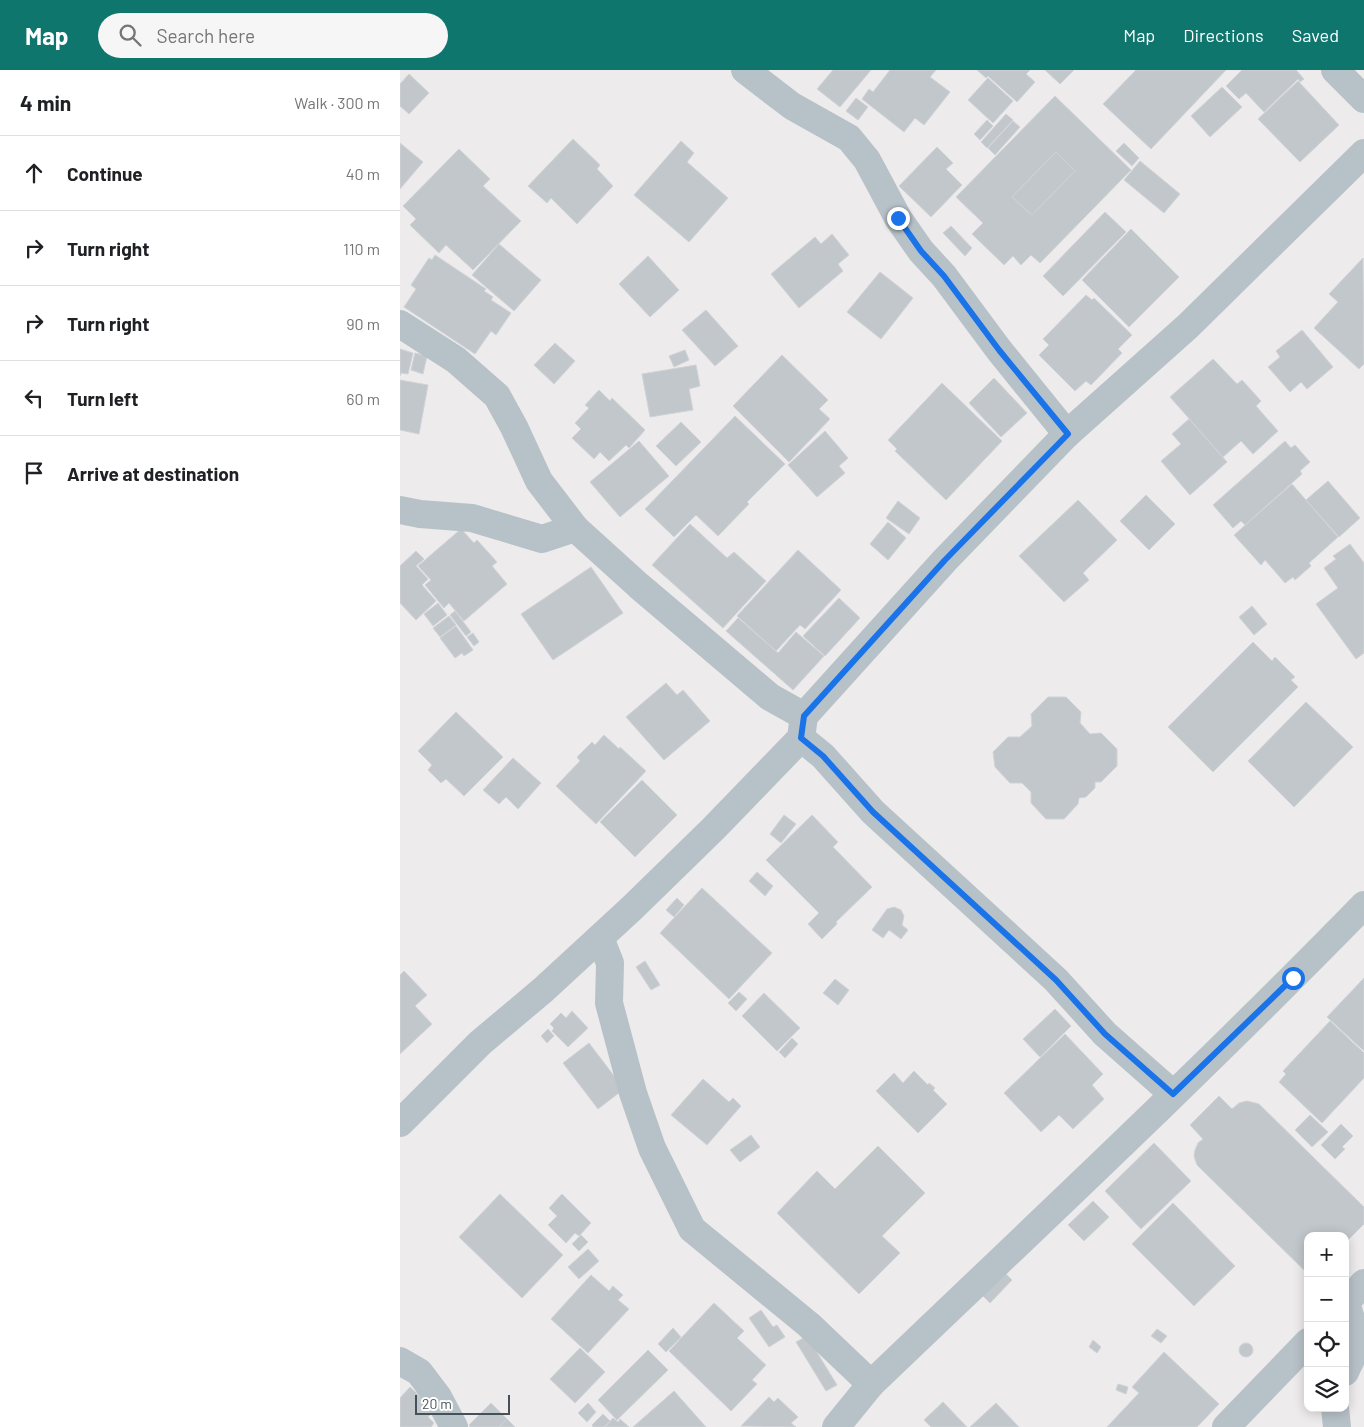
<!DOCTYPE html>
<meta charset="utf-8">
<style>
:root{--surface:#fff;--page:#f6f6f6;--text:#202124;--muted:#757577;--line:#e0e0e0;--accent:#0f766e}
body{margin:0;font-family:Barlow,sans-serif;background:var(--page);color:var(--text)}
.controls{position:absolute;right:15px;bottom:15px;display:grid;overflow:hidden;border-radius:10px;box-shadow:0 2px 12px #0003}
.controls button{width:45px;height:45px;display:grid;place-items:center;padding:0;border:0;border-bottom:1px solid var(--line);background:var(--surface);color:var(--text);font:25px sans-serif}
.scale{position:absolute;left:15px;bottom:12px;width:95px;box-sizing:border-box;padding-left:5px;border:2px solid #455158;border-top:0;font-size:14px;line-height:18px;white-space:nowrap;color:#455158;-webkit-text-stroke:4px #fff;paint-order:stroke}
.stop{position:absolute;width:15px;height:15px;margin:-11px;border:4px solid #1a73e8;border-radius:50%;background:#fff}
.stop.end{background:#1a73e8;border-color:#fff;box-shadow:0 1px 5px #0008}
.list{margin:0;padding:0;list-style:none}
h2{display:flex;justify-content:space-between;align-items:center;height:65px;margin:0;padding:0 20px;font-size:21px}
h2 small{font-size:16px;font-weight:400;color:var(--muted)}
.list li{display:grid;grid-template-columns:32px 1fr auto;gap:15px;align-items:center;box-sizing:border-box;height:75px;padding:0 20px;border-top:1px solid var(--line)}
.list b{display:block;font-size:19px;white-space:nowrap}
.list em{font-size:16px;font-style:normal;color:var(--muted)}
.icon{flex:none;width:28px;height:28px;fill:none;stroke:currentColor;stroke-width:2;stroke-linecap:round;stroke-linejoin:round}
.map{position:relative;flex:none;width:964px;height:1357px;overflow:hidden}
header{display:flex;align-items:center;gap:30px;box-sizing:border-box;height:70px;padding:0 25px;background:var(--accent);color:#fff}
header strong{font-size:24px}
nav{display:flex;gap:28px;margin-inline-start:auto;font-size:18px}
.search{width:350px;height:45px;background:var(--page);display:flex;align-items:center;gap:12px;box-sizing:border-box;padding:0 18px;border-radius:28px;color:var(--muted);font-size:19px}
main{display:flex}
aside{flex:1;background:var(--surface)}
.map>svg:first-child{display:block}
</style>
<header>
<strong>Map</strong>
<div class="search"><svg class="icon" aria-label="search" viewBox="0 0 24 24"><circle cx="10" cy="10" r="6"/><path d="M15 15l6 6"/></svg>Search here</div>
<nav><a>Map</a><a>Directions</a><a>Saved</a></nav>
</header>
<main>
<aside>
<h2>4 min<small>Walk · 300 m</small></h2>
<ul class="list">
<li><svg class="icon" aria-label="ahead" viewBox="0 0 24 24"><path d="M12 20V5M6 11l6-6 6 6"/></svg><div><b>Continue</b></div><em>40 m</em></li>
<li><svg class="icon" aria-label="right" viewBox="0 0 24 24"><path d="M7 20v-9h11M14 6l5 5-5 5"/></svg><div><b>Turn right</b></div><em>110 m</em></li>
<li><svg class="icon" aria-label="right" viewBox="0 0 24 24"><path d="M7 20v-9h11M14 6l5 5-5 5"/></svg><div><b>Turn right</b></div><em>90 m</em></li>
<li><svg class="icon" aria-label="left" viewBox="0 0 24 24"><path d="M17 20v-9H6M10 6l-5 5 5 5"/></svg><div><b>Turn left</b></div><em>60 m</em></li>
<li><svg class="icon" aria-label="arrive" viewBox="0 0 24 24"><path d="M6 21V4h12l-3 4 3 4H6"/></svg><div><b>Arrive at destination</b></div></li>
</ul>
</aside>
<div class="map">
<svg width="964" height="1357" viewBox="0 0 964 1357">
<rect width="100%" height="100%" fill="#eeebec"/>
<g fill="#c2c7cb" stroke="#cfd3d7" fill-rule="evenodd">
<polygon points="433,0 471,0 440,37 417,19"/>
<polygon points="490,0 536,0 530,7 550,22 524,55 515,48 504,62 462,29 469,19 473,22"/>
<polygon points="577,0 630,0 626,4 635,12 617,32 588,6 586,8"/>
<polygon points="645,0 674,0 660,14"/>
<polygon points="736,0 826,0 751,79 703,34"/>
<polygon points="842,0 896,0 904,9 900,12 898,9 864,42 846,23 839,29 826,16"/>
<polygon points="9,4 29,23 9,44 0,36 0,14"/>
<polygon points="588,8 613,31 593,53 568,30"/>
<polygon points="898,11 939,55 900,92 858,49"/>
<polygon points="822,17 842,37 810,67 791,46"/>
<path d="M655,26l76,74 -91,93 -9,-8 -10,10 -8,-9 -9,9 -32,-31 11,-11 -27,-26zM656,82l19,19 -43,44 -20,-18z"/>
<polygon points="456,28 468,37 458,50 446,41"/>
<polygon points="606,44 613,50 587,78 581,72"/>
<polygon points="587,50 593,56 580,70 574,64"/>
<polygon points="613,51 620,57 595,85 588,78"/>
<polygon points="173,69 200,95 197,99 213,116 177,154 151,128 147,133 128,116"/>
<polygon points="281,71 294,83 287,92 328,128 289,172 234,125"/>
<polygon points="0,73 23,92 0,119"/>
<polygon points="724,73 739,88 732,96 716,81"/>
<polygon points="537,77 553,93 546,99 562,115 531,147 499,116"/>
<polygon points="59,79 90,109 83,116 121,151 73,200 46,175 39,183 10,155 16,149 3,136"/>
<polygon points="656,82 675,101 632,145 612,127"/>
<polygon points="740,91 780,124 764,143 724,110"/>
<polygon points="705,142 726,162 663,226 643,206"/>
<polygon points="551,156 572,178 565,186 543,163"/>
<polygon points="731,159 779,207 729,257 682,210"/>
<polygon points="432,164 449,185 438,194 443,201 399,238 371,204 415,167 421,174"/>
<polygon points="99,174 141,210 114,241 72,205"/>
<polygon points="35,185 86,219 84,221 93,227 91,230 111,243 96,265 91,261 75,284 4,237 16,219 11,215 29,188 32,190"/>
<polygon points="248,186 279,220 250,247 219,214"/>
<polygon points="963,188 964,294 959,299 914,258 938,232 929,224"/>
<polygon points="480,202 513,228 481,269 447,242"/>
<polygon points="686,225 692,230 694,228 732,265 718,279 722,283 691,315 686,311 675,321 639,285 649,275 643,269"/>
<polygon points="306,240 338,276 315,296 282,260"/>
<polygon points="902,260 933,297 907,319 901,312 890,322 868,297 880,287 876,281"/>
<polygon points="155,273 175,291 154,314 134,295"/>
<polygon points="0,279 13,283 8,304 1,303 0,306"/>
<polygon points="285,280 289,290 274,297 269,286"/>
<polygon points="15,283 27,286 23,304 11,300"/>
<polygon points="382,285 428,330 419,339 430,349 389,392 333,336"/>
<polygon points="813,289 837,314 842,310 861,331 856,336 878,361 853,384 841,371 823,387 770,327"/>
<polygon points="296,295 300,316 289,319 293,340 250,347 242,304"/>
<polygon points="594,308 627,343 601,367 569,333"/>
<polygon points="0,310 28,315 19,364 0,360"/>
<polygon points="542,313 602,371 546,430 495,381 497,379 488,370"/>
<polygon points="199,320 210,331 212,328 245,360 229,378 226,375 209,391 200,382 194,389 172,368 181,359 175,353 189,338 185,335"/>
<polygon points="335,346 385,394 347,432 349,434 318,466 296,445 274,467 245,439"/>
<polygon points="789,349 827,392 790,425 761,391 781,374 772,364"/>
<polygon points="281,352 301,372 276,396 256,376"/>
<polygon points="425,361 448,388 439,396 445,403 417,427 388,395"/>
<polygon points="239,371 269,406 220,447 190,412"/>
<polygon points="885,371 891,378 895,375 910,392 900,401 902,404 845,455 841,451 833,458 813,435"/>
<polygon points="928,411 960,448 939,467 906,430"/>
<polygon points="892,414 938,467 909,493 911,496 895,510 893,507 885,513 865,490 861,495 834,465"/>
<polygon points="746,425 775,454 749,480 720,451"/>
<polygon points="678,430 717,470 683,503 689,510 664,532 619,486"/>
<polygon points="498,431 520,448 509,464 486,448"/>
<polygon points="488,452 506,468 488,490 470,474"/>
<polygon points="290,454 327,488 334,482 366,511 323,558 252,495"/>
<polygon points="61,459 74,473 77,470 97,492 92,496 107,514 64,551 49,533 44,538 25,515 31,510 18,496"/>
<polygon points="950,474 964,493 964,583 956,589 916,534 938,518 924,498 936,489 933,486"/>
<polygon points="398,480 441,520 405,559 400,555 376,581 337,546"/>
<polygon points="16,481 24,489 16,496 28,509 22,515 36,531 16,550 0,533 0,496"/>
<polygon points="191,497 223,543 153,590 121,544"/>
<polygon points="439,528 460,548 425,586 403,566"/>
<polygon points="38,533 47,545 33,556 24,544"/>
<polygon points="852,536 867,554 854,565 839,547"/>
<polygon points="55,541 71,562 66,566 50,545"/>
<polygon points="49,546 56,555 40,567 33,558"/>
<polygon points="338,548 378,583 396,562 424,586 393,620 326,561"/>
<polygon points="56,556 73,580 64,586 62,583 55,588 40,568"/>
<polygon points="73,563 79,572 74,576 67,567"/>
<polygon points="853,572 872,591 875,587 895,607 891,610 898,617 813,702 768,657"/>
<polygon points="266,613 277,625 283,620 310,651 264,690 226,647"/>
<polygon points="648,627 666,627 681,642 680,653 690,664 701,663 717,679 717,696 701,712 695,712 695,718 686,727 679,728 678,734 664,749 646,749 631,733 631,722 622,713 610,713 595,697 593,682 608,667 620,667 632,656 631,644"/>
<polygon points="906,632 953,677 894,737 848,691"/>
<polygon points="56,642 103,687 64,726 46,709 41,713 28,700 32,695 18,681"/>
<polygon points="204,665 219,679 220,677 246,701 196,754 156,716 180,691 177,687 192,672 195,675"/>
<polygon points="113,688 141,713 118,739 106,727 99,734 83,720"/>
<polygon points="242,710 277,745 235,787 200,752"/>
<polygon points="384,745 396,754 381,773 370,764"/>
<polygon points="412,745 438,772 433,777 472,817 436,852 437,854 422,869 408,854 419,843 366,790"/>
<polygon points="357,802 373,816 365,826 349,811"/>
<polygon points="302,818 372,883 329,929 260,863"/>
<polygon points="277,828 284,835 274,847 266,840"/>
<polygon points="494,837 501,840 504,846 502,855 508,860 501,869 489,860 483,868 472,860 487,839"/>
<polygon points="245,891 260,915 251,920 236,897"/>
<polygon points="4,901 27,925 15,936 32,954 0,984 0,905"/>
<polygon points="964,908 964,981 927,947"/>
<polygon points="435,909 449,920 438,935 423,923"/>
<polygon points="339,922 347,929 336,941 328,933"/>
<polygon points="364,923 400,958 377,981 342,946"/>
<polygon points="655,939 671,956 640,987 623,969"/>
<polygon points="172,941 188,958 168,977 152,961 154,958 150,954 161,943 166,948"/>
<polygon points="930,951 964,983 964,1008 922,1053 879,1012 886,1004 883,1001"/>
<polygon points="148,959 154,966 147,973 141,966"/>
<polygon points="665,964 703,1004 692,1015 704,1029 673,1059 659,1045 641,1062 604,1023"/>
<polygon points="392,968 398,974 385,988 379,982"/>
<polygon points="189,973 224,1019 198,1039 163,993"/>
<polygon points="514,1001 528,1015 529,1013 535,1018 533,1020 547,1034 518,1063 476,1021 494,1003 503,1013"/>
<polygon points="303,1009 329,1032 333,1028 341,1036 307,1075 271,1045"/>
<polygon points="819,1026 832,1039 839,1033 847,1031 859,1034 964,1137 964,1154 945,1173 945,1166 908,1166 908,1204 797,1095 794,1086 795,1080 798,1073 803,1069 790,1055"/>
<polygon points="910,1045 928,1062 912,1077 895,1060"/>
<polygon points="941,1054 953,1066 942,1077 945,1079 935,1089 921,1075"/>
<polygon points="351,1065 360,1077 340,1092 330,1080"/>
<polygon points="754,1073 791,1111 741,1159 705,1121"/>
<polygon points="478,1076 525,1123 482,1166 500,1183 459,1224 377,1143 417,1101 435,1119"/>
<polygon points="100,1124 163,1185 122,1228 59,1167"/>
<polygon points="162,1124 191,1153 179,1166 175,1163 166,1173 148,1155 157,1146 149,1138"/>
<polygon points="693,1131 709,1147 684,1171 668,1155"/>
<polygon points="773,1133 835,1196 794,1236 732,1174"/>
<polygon points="181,1165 188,1172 179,1181 172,1174"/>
<polygon points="188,1179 199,1191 179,1209 168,1197"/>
<polygon points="603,1201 612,1210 590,1233 580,1223"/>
<polygon points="191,1205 209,1221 213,1216 223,1225 218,1230 229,1239 188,1283 151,1249"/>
<polygon points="314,1233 344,1261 337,1268 366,1295 352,1310 357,1314 331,1341 269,1281"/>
<polygon points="361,1240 373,1257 377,1255 385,1267 369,1277 349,1248"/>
<polygon points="273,1258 281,1267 266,1282 258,1274"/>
<polygon points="757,1259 767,1266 761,1273 751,1266"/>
<polygon points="407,1266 437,1315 426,1321 396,1272"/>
<polygon points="693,1270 701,1277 697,1283 689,1277"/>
<circle cx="846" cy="1280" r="7"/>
<polygon points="180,1278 205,1302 175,1333 150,1309"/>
<polygon points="248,1280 268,1300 217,1350 198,1330"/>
<polygon points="764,1282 819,1334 797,1357 707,1357 739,1323 732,1317"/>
<polygon points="718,1314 728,1317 726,1324 716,1320"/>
<polygon points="10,1317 35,1340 28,1347 34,1353 31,1357 0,1357 0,1328"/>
<polygon points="274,1321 306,1357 233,1357"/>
<polygon points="369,1327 374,1332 378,1328 398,1347 391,1353 396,1357 341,1356"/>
<polygon points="543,1332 567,1357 531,1357 524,1350"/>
<polygon points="91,1333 107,1349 99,1357 70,1357 69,1355"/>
<polygon points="188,1333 196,1342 187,1352 178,1343"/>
<polygon points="596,1333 619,1357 570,1357"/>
<polygon points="203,1344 210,1351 204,1357 193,1357 192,1355"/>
<polygon points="213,1348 218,1352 220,1349 229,1357 205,1357"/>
<polygon points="107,1349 115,1357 99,1357"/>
</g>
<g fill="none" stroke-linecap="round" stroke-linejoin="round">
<g stroke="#b7c2c8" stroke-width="28">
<polyline points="345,0 392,36 449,68 467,90 498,148 521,181 544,206 599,280 667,364"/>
<polyline points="935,0 964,29"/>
<polyline points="0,254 56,290 97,326 114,357 139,411 175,458 239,516 370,627 404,646"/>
<polyline points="0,440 20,444 72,448 142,469 175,458"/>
<polyline points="401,668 423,686 473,742 656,910 705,964 773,1024"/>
<polyline points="200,868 210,893 209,933 233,1023 252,1078 292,1159 409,1255 471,1314"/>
<polyline points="0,1053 80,973 143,920 232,838 313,759 401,668 404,646 545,490 667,364 788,256 964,83"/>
<polyline points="945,1233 964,1213"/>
<polyline points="0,1291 19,1302 38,1327 54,1357"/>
<polyline points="945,1302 952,1287 956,1264 946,1233"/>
<polyline points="935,1338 937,1357"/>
<path d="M436,1357l35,-43c165,-158 333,-315 493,-479"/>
<polyline points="826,1357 908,1272"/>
</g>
</g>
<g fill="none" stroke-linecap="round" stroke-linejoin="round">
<polyline stroke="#1a73e8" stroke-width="6" points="498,148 521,181 544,206 599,280 668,364 545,490 404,646 401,668 423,686 473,742 656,910 705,964 773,1024 893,908"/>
</g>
</svg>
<div class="controls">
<button>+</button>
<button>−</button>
<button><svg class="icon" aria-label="locate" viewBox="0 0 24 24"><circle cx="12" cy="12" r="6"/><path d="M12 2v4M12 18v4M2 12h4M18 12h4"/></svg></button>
<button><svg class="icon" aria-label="layers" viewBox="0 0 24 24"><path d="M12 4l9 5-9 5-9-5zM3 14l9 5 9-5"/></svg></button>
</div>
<div class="scale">20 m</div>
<div class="stop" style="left:893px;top:908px"></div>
<div class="stop end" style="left:498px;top:148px"></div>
</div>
</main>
